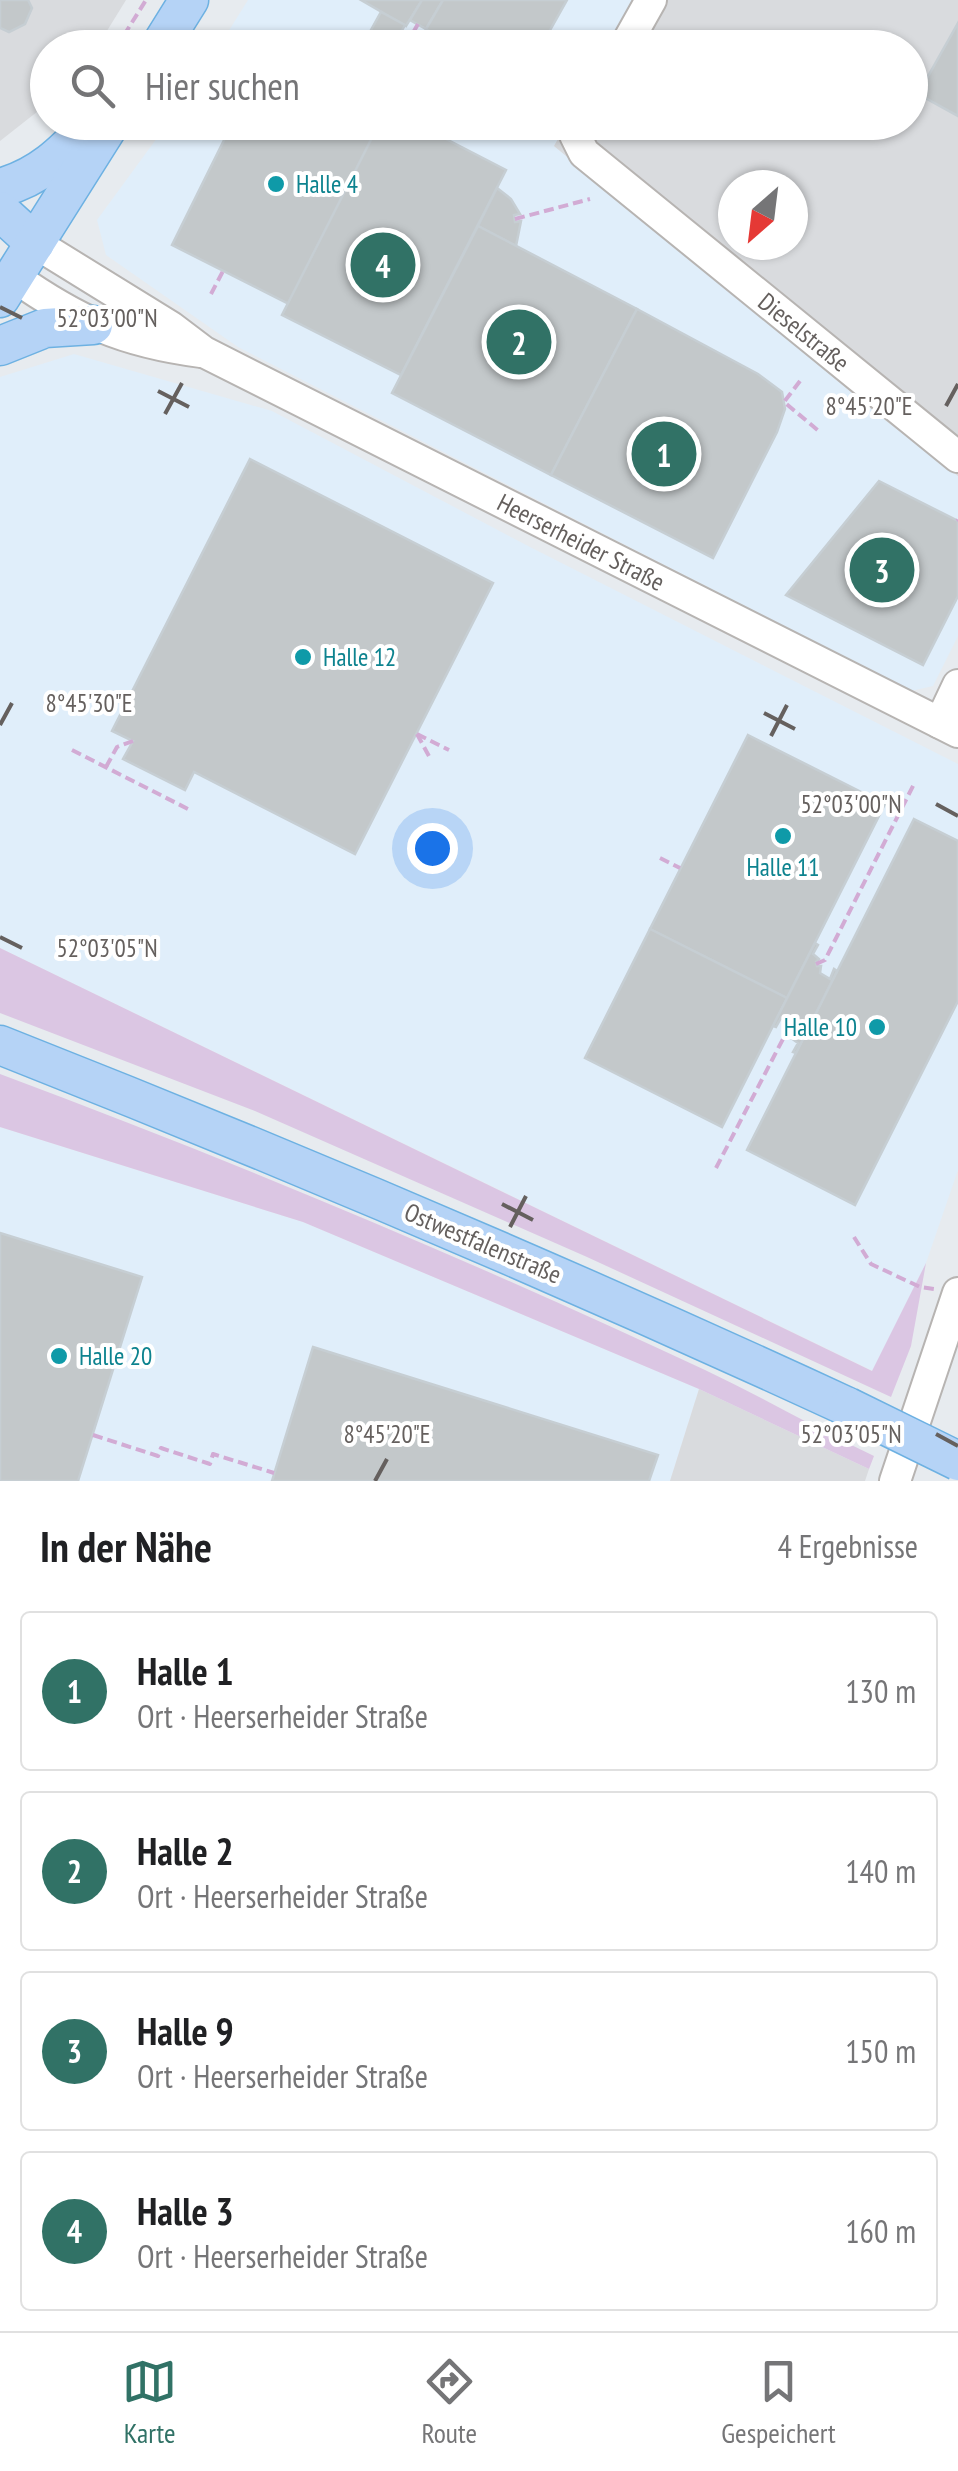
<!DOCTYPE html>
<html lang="de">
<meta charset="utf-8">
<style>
:root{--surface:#fff;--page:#f2f2f2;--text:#202124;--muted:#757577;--line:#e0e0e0;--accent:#317266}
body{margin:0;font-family:"PT Sans Narrow",sans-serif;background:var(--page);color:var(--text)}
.compass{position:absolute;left:718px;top:170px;width:90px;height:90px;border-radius:50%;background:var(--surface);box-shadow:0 2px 8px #0004;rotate:208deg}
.you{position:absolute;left:432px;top:848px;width:35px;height:35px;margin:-25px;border:8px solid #fff;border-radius:50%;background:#1a73e8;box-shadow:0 0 0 15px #1a73e833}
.badge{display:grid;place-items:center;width:65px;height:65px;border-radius:50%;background:var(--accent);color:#fff;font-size:32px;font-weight:700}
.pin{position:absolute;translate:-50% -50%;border:5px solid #fff;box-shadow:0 2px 10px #0006}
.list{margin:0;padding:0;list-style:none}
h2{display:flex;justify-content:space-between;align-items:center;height:130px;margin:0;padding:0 40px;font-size:42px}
h2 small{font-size:32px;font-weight:400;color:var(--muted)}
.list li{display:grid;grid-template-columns:65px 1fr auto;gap:30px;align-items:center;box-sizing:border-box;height:160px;margin:0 20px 20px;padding:0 20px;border:2px solid var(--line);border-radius:10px}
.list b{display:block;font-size:38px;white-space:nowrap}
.list p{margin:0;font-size:32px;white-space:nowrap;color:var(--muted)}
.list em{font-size:32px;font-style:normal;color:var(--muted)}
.icon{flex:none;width:55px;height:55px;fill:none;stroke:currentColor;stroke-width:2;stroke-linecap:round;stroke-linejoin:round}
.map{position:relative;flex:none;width:958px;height:1481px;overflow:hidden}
.search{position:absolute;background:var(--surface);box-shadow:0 2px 8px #0004;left:30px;right:30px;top:30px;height:110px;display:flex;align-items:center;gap:25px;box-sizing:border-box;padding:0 35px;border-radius:55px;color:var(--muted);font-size:38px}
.sheet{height:850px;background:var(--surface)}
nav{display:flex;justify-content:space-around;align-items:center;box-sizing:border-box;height:140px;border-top:2px solid var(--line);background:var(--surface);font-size:28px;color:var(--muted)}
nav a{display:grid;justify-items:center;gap:5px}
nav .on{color:var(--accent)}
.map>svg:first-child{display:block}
</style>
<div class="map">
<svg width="958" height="1481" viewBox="0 0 958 1481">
<rect width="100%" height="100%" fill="#e7ebef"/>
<g fill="#e0eefa">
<polygon points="248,0 637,0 610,47 218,48"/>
<polygon points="168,123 567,123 554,146 881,417 958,476 958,636 933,686 911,691 238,347 106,255 97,220"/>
<polygon points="74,354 272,411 530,547 958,764 958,1170 926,1263 873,1371 0,948 0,377"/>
<polygon points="0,1127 303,1222 699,1389 670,1481 0,1481"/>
</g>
<g fill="#d9dbde" fill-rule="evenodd">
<polygon points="0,0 126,0 97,47 48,48 47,104 0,141"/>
<path d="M637,0h321v476l-77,-59 -327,-271 13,-23 343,-1v-74l-300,-1zM733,185h60v60h-60z"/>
<polygon points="699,1389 869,1469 865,1481 670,1481"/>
</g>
<g fill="#dbc6e3">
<polygon points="0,948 872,1371 926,1263 911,1346 891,1397 587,1257 255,1111 0,1013"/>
<path d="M0,1074c239,89 474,188 705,296 57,27 112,59 169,86l-5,13 -170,-80 -396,-167 -303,-95z"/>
</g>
<g fill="#c3c8ca" stroke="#c6ced3" stroke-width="2.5">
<polygon points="0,0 28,0 32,8 25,24 9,32 0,28"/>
<polygon points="361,0 422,0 406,26"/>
<polygon points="422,0 443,0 426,29 410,20"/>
<polygon points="443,0 567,0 540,48 457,48 426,29"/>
<polygon points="381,12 405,25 392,48 361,48"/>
<polygon points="958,23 958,116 918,94"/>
<polygon points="233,122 380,122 289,304 172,245"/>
<polygon points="380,122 413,122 506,170 401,375 282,315"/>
<polygon points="497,188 511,199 520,214 514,215 515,222 521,221 516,246 478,226"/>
<polygon points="478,226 637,309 551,475 392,393"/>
<polygon points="637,309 758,374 782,392 785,409 777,432 713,558 551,475"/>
<polygon points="250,459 493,583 355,854 194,772 185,790 123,759 133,741 112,731"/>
<polygon points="879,481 958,521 958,596 923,665 786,595"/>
<polygon points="748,735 885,804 787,998 650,929"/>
<polygon points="914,819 958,841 958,1001 855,1205 747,1150"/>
<polygon points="650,929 787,998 722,1127 585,1058"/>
<polygon points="815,943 818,945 813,954 819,959 816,962 817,966 821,966 820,973 830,979 834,969 837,971 796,1053 793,1052 798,1043 791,1038 795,1035 794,1031 789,1031 791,1023 781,1018 776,1027 773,1026"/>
<polygon points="0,1233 142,1277 78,1481 0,1481"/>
<polygon points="313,1347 658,1455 649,1481 272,1481"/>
</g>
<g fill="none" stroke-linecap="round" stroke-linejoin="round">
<defs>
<g id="minor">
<polyline points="624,48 651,0"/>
<polyline points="581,122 575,135 584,153 958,457"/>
<polyline points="35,243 171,327 204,352 958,732"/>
<path d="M13,276c64,45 110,66 188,76"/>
<polyline points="940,723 958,685"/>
<polyline points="895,1481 958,1293"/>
</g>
<g id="major">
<polyline points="159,48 189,0"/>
<path d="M0,188c40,-11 63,-34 91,-64"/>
<polyline points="0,211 35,243"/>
<polyline points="0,298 111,122"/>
<polyline points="0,346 45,328 93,325"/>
<path d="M0,1045c287,113 569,233 848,362"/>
</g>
</defs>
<use href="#minor" stroke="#b7b4b2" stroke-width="34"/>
<use href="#major" stroke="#6db1e2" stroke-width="41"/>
<g stroke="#d2abd4" stroke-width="4" stroke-dasharray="10 5" stroke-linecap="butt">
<polyline points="406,45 418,24"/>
<polyline points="116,48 146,0"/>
<polyline points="350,48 352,44"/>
<polyline points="515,219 590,199"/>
<polyline points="211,294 223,271"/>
<polyline points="800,381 784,402 820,432"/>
<polyline points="957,521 958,520"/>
<polyline points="417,734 449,750"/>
<polyline points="417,734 430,758"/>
<polyline points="72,750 188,809"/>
<polyline points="106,767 117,747 133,741"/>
<polyline points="660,858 680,868"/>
<polyline points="816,964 825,960 915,782"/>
<polyline points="716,1168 784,1037 794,1033"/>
<polyline points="854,1237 871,1264 920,1287 934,1289"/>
<polyline points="93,1435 158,1456 161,1448 210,1464 213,1454 274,1473"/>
</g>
<use href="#minor" stroke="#fff" stroke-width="30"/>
<use href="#major" stroke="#b5d3f6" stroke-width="38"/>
<defs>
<polyline id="major-bridge" points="848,1407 958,1461"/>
</defs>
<use href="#major-bridge" stroke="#6db1e2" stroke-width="41" stroke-linecap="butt"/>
<use href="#major-bridge" stroke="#b5d3f6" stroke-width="38"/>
</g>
<path fill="none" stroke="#65605e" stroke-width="4" d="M0,307l22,11M158,391l31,16M946,406l12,-22M165,414l17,-31M764,713l31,16M0,725l12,-22M771,736l16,-31M936,804l22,12M0,937l22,11M502,1204l31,16M510,1227l16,-31M936,1434l22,12M375,1481l12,-22"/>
<g fill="#0f9aa8" stroke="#fff" stroke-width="4">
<circle cx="276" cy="184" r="10"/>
<circle cx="303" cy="657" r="10"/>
<circle cx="783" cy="836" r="10"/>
<circle cx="877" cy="1027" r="10"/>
<circle cx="59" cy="1356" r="10"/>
</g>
<g text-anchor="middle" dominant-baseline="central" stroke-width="8" stroke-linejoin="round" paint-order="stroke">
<g font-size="25" fill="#0d838f" stroke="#fff" text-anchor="start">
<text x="296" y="184">Halle 4</text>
<text x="323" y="657">Halle 12</text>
<text x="783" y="867" text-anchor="middle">Halle 11</text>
<text x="857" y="1027" text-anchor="end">Halle 10</text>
<text x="79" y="1356">Halle 20</text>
</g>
<g font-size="25" fill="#65605e" stroke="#fff">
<text transform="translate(804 332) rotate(39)">Dieselstraße</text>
<text transform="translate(581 542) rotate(27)">Heerserheider Straße</text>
<text transform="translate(483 1243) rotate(23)">Ostwestfalenstraße</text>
</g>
</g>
<g font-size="25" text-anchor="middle" fill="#65605e" stroke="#fff" stroke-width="8" stroke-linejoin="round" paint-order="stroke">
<text x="107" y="327">52°03'00"N</text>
<text x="869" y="415">8°45'20"E</text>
<text x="89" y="712">8°45'30"E</text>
<text x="851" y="813">52°03'00"N</text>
<text x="107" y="957">52°03'05"N</text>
<text x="387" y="1443">8°45'20"E</text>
<text x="851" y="1443">52°03'05"N</text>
</g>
</svg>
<svg class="compass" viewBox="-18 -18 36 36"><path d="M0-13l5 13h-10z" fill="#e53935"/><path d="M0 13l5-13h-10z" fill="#757577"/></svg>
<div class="you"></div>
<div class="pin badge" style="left:664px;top:454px">1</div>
<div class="pin badge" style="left:519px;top:342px">2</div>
<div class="pin badge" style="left:882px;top:570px">3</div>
<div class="pin badge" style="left:383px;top:265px">4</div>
<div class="search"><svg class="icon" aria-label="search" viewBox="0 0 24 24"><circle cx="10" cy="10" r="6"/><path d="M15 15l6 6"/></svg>Hier suchen</div>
</div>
<section class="sheet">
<h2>In der Nähe<small>4 Ergebnisse</small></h2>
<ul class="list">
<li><span class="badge">1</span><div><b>Halle 1</b><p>Ort · Heerserheider Straße</p></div><em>130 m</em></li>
<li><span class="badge">2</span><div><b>Halle 2</b><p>Ort · Heerserheider Straße</p></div><em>140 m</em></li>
<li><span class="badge">3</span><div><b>Halle 9</b><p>Ort · Heerserheider Straße</p></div><em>150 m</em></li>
<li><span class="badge">4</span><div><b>Halle 3</b><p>Ort · Heerserheider Straße</p></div><em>160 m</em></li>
</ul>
</section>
<nav>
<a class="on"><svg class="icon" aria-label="map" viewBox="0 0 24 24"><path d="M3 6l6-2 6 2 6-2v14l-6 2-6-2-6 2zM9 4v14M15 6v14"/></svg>Karte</a>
<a><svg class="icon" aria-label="directions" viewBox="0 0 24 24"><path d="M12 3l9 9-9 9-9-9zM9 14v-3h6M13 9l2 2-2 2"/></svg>Route</a>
<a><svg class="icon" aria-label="saved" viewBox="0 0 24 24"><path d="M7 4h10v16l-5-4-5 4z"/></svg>Gespeichert</a>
</nav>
